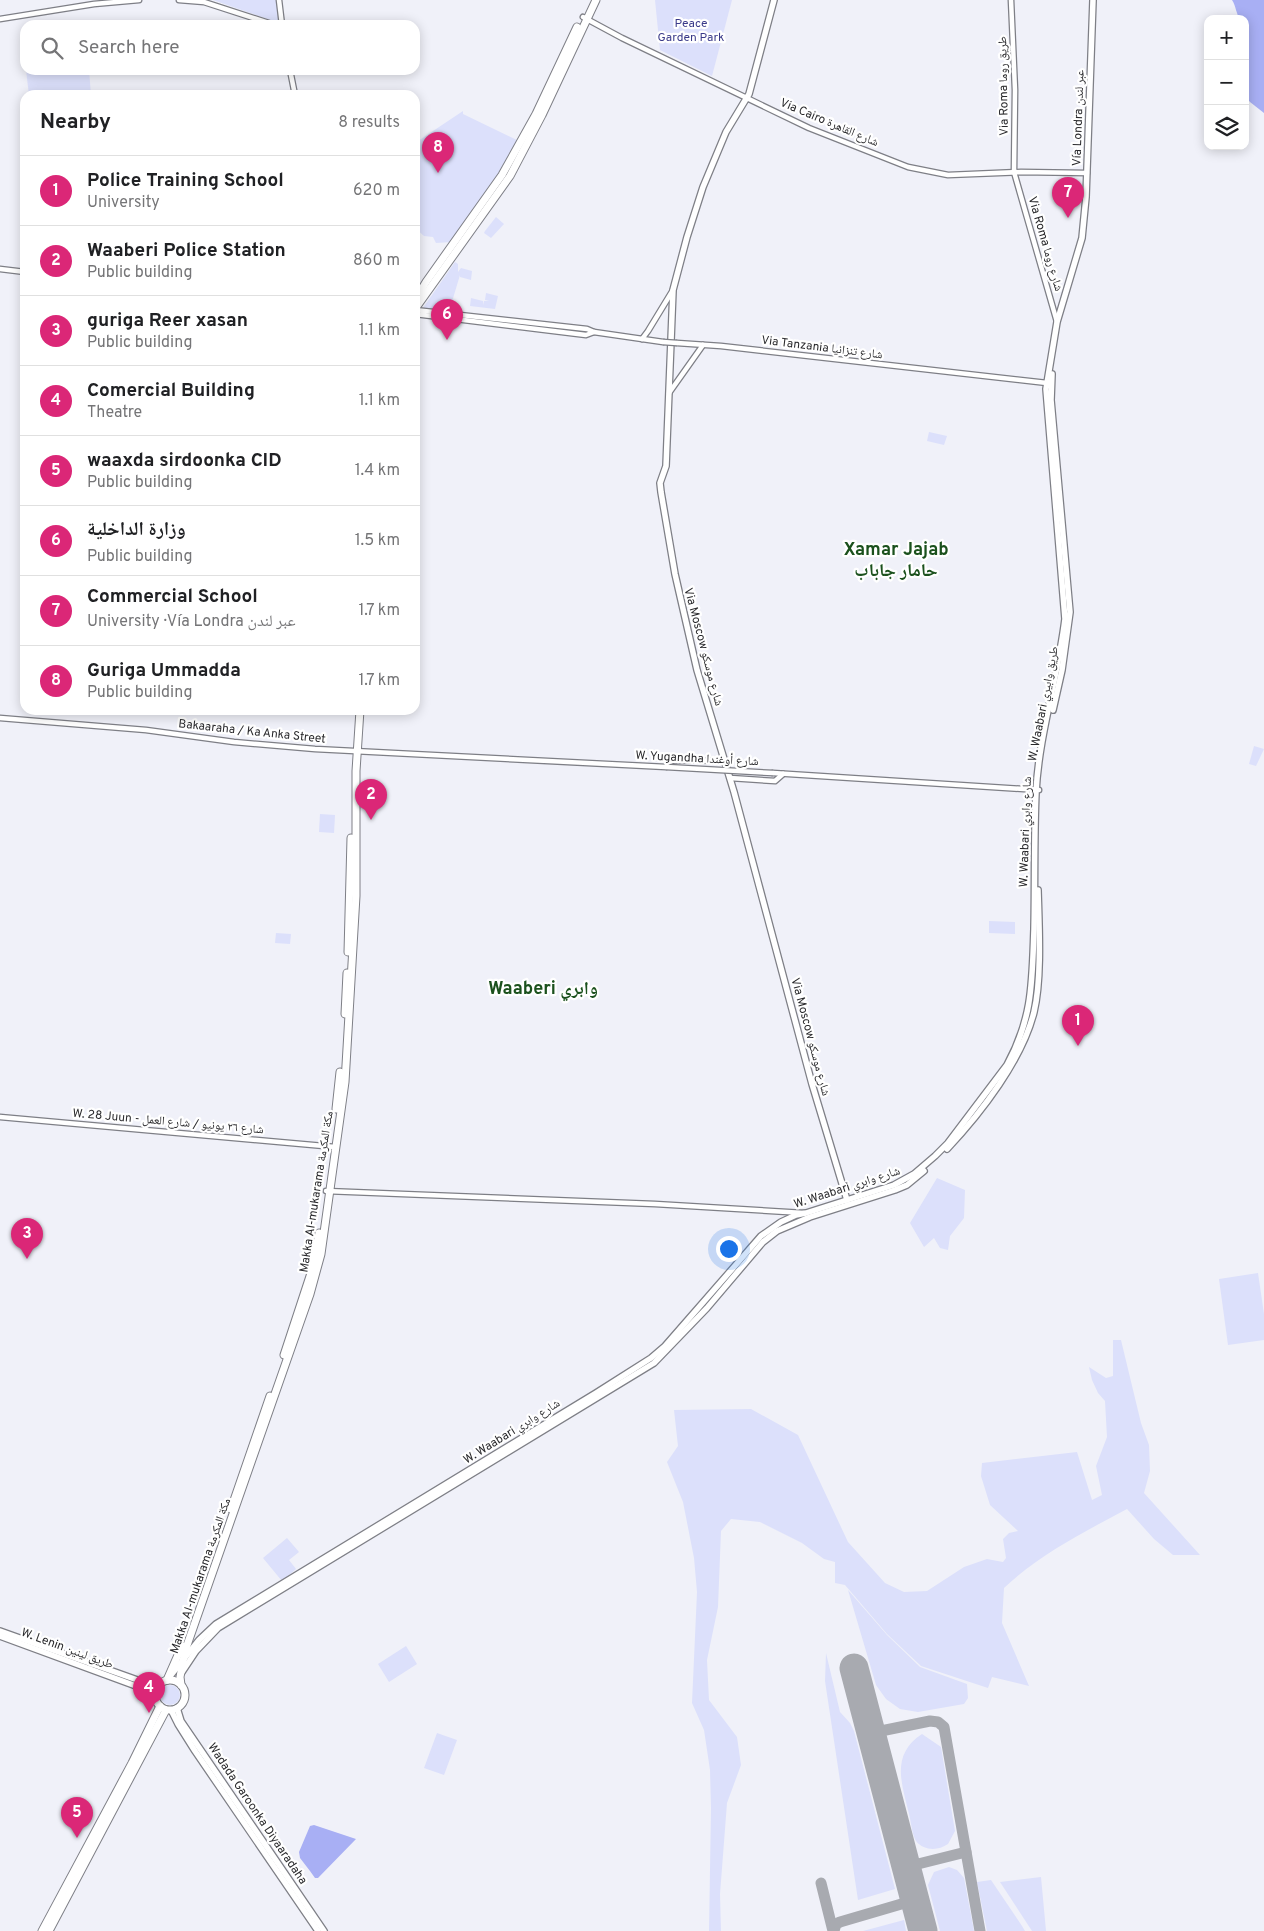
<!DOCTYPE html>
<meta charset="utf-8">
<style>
:root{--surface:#fff;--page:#f6f6f6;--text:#202124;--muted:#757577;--line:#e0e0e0;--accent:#db2777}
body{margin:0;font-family:Overpass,"Noto Naskh Arabic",sans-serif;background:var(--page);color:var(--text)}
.controls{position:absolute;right:15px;top:15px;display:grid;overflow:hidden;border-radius:10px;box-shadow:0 2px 12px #0003}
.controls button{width:45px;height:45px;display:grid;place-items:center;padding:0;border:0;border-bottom:1px solid var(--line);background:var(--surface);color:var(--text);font:25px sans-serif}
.you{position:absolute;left:728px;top:1248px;width:18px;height:18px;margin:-12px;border:4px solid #fff;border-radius:50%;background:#1a73e8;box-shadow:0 0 0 8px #1a73e833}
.badge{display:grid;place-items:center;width:32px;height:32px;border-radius:50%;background:var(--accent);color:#fff;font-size:16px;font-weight:700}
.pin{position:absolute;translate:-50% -41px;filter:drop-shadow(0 1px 2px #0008)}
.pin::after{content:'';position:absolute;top:26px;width:18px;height:15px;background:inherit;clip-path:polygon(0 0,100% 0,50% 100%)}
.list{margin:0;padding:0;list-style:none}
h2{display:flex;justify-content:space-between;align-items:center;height:65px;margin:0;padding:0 20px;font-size:21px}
h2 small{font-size:16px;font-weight:400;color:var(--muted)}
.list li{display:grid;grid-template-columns:32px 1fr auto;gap:15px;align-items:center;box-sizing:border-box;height:70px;padding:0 20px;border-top:1px solid var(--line)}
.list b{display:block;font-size:19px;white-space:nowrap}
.list p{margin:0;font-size:16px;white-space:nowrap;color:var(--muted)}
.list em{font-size:16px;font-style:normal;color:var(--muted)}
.icon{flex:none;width:28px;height:28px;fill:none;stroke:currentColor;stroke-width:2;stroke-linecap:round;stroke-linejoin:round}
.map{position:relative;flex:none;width:1264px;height:1931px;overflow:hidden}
.search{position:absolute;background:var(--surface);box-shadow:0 2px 12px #0003;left:20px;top:20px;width:400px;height:55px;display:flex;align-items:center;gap:12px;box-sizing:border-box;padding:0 18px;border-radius:15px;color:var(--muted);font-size:19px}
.panel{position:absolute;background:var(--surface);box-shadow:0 2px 12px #0003;left:20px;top:90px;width:400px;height:625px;border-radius:15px}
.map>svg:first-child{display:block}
</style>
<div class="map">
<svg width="1264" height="1931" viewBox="0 0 1264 1931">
<rect width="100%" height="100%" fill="#f0f1f9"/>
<g fill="#dce0fb">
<polygon points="213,0 276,0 279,23"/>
<polygon points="655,0 732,0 712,76 660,50"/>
<polygon points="26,70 89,70 91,95 29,95"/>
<polygon points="463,111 463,114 517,140 491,186 452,242 436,243 433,237 424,236 415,228 415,143"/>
<polygon points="496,217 504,224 491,238 484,233 485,231"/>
<polygon points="455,262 458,264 458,272 461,268 472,271 471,280 460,277 460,275 451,305 439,306 438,310 423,308"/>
<polygon points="486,293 498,296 495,309 470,306 471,298 483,301 483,305 484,301 489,301 485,300"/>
<polygon points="929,432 947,436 944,445 927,441"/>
<polygon points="1254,746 1264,749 1256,766 1249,764"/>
<polygon points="320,814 335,815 334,833 319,832"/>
<polygon points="989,921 1015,922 1015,934 989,933"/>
<polygon points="276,933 291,934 290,944 275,943"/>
<polygon points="937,1178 965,1190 964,1218 950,1236 948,1250 940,1248 934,1238 924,1247 910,1223"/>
<polygon points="1258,1273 1264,1314 1264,1340 1228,1345 1219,1279"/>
<path d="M1113,1340h8l20,83 8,22 1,26 -6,22 56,62h-27l-19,-16 -27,-30c-43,23 -87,45 -123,79l-2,35 27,63 -37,-9 -4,11 -67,-22 -34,-32 -42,-49 -10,-2v-21l-11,-3 -22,-16 -42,-21 -29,-3 -10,12 -3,76 -11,53 2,40 28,37 4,28 -14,38 -7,91 1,37h-12l2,-123 -1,-38 -6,-40 -12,-27 5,-111 -3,-34 -11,-56 -16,-40 11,-16 -4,-36 77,-1 47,26 50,107 37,41 19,9 23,-1 37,-24 23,-8 16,3 3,-4 -3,-19 6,-6 9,-2 -28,-26 -9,-29 1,-13 95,-11 15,48 10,-5 -6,-29 11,-29 -2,-36 -7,-8 -6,-13 -3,-13 17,11 7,-2z"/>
<polygon points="287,1538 299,1552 289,1560 296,1569 282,1581 263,1558"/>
<polygon points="848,1590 887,1635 920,1667 967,1684 968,1698 964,1704 918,1712 900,1709 886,1699 876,1685"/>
<polygon points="406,1646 417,1664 389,1682 378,1664"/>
<polygon points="826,1653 840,1712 850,1723 854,1731 895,1889 858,1900 825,1681"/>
<circle cx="170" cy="1695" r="10"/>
<polygon points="437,1733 457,1740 444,1775 424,1768"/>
<path d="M922,1734l19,13 14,84 -7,13c-10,7 -24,7 -32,-3 -4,-7 -5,-19 -7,-27 -7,-30 -19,-59 13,-80z"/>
<polygon points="949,1867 957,1870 964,1878 974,1931 940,1931 928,1885 934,1872"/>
<polygon points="1041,1877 1046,1931 1032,1931 1000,1882"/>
<polygon points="991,1880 1022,1926 1025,1931 987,1931 977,1882"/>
<polygon points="904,1920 906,1931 863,1931"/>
</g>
<g fill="#a8aff4">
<path d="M1232,0h32v113l-14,-11 -5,-6v-77h-5c-4,-5 -4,-13 -8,-19z"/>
<polygon points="314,1825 356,1839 318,1878 315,1878 310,1871 300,1858 299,1852 310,1826"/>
</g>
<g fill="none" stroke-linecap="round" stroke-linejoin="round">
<g stroke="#a8aab0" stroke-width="11">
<polyline points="871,1733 930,1721 938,1722 944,1727 980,1931"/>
<polyline points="906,1867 966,1852"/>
<polyline points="821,1883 833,1931"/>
<polyline points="834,1931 836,1924 840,1922 915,1900"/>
</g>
<polyline stroke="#a8aab0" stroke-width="29" points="854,1668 923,1931"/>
<defs>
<g id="minor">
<polyline points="179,0 204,2 275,25"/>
<polyline points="279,0 282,25"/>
<polyline points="1011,0 1015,90 1014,172 1057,322"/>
<polyline points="583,17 622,38 809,128 908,167 948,175 1021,172 1087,173"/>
<polyline points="0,19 94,4 139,0"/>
<polyline points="290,70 295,95"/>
<polyline points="0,269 25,272"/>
<polyline points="415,310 587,329 594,332 663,342"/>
<polyline points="415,314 586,335 594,332"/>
<polyline points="642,339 648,331 673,290"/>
<polyline points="677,343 721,346 1047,383"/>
<polyline points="669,393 703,345"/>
<polyline points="0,718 146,730 234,742 315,749 666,767 670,762 674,760 724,761"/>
<polyline points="773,773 1039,790"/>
<polyline points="730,778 775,781 783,774"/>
<polyline points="0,1117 335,1147"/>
<polyline points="326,1191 655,1204 804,1213"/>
</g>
<g id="major">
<polyline points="774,0 749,94 726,132 703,187 687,237 673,290 666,466 660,483 661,492 675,574 697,670 734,792 812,1084 847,1200"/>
<polyline points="1052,374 1051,400 1070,612 1062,670 1053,710"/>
<path d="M947,1149c34,-36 75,-89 87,-137 8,-34 5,-86 4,-122"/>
<polyline points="0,1631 157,1687"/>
<polyline points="0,1636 155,1693"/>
<polyline points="182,1672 196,1651 218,1628 654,1363 707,1308 763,1242 777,1231 810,1217 895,1190 907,1185 924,1171"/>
<path d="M171,1675l28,-35 17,-16 380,-231 55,-35 14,-12 96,-110 20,-14 15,-7 10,-2 88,-28 20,-11 21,-18 13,-13 59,-78c26,-48 25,-83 27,-136 1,-46 0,-92 2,-137 3,-58 22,-115 29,-173l-19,-230 11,-67 25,-84 4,-41 7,-197"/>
<polyline points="177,1708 181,1721 324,1931"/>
<polyline points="171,1710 178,1724 195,1751 318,1931"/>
</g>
<g id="highway">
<polyline points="415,300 426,282 502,175 536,114 577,27"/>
<polyline points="415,309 510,176 542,115 596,0"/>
<polyline points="348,952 351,838"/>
<polyline points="345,1014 347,973"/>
<polyline points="336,1109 340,1072"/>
<polyline points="284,1355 311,1273 319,1233"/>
<polyline points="231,1509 270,1396"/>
<polyline points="167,1680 182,1646"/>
<circle cx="170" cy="1695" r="15"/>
<polyline points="181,1685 180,1677 185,1651 310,1294 321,1254 345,1082 356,896 356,771 360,710"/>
<polyline points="42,1931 132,1763 160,1706"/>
<polyline points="49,1931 166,1710"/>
</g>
</defs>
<use href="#minor" stroke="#7e7f86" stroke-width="7"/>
<use href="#major" stroke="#7e7f86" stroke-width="8"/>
<use href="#highway" stroke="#7e7f86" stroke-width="9"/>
<use href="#minor" stroke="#fff" stroke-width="4.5"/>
<use href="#major" stroke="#fff" stroke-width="5.5"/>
<use href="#highway" stroke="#fff" stroke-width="7"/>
<defs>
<g id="minor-bridge">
<polyline points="663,342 677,343"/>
<polyline points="666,767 773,773"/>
</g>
</defs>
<use href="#minor-bridge" stroke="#7e7f86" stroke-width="7" stroke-linecap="butt"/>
<use href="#minor-bridge" stroke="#fff" stroke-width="4.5"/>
</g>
<g text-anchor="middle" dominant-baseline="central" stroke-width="4.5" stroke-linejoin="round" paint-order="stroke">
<g font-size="12" fill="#3a3a89" stroke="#fff">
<text x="691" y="24">Peace<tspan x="691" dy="14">Garden Park</tspan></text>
</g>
<g font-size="12" fill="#29292c" stroke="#fff">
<text transform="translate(1004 86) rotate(-91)">Via Roma طريق روما</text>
<text transform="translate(1079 118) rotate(-88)">Vía Londra عبر لندن</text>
<text transform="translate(829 123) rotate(23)">Via Cairo شارع القاهرة</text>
<text transform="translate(1045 244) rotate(74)">Via Roma شارع روما</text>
<text transform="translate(822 348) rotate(7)">Via Tanzania شارع تنزانيا</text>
<text transform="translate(703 647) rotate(75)">Via Moscow شارع موسكو</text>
<text transform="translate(1044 704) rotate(-79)">W. Waabari طريق وابيري</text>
<text transform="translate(252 732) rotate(6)">Bakaaraha / Ka Anka Street</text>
<text transform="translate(697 759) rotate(3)">W. Yugandha شارع أوغندا</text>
<text transform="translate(1026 832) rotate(-88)">W. Waabari شارع وابري</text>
<text transform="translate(810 1037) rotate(75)">Via Moscow شارع موسكو</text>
<text transform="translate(168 1122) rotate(5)">W. 28 Juun - شارع ٢٦ يونيو / شارع العمل</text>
<text transform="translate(847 1188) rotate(-18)">W. Waabari شارع وابري</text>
<text transform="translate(317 1192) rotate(-81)">Makka Al-mukarama مكة المكرمة</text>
<text transform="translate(512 1432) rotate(-32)">W. Waabari شارع وابري</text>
<text transform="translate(201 1576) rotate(-71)">Makka Al-mukarama مكة المكرمة</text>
<text transform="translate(67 1649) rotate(20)">W. Lenin طريق لينين</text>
<text transform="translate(257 1814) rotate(56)">Wadada Garoonka Diyaaradaha</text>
</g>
<g font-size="18" font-weight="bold" fill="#1b511d" stroke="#fff">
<text x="896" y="550">Xamar Jajab<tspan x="896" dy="21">حامار جاباب</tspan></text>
<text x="543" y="989">Waaberi وابري</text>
</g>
</g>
</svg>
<div class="controls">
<button>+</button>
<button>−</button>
<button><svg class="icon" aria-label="layers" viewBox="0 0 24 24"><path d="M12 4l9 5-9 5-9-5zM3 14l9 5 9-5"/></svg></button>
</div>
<div class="you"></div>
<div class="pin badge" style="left:1078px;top:1046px">1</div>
<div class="pin badge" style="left:371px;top:820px">2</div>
<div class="pin badge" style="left:27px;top:1259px">3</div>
<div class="pin badge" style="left:149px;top:1713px">4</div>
<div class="pin badge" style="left:77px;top:1838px">5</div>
<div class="pin badge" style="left:447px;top:340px">6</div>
<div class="pin badge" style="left:1068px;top:218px">7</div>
<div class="pin badge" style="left:438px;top:173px">8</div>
<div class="search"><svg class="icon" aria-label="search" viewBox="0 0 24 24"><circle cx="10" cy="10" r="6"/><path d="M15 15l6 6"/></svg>Search here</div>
<section class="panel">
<h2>Nearby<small>8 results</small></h2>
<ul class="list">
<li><span class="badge">1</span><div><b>Police Training School</b><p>University</p></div><em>620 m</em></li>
<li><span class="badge">2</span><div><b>Waaberi Police Station</b><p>Public building</p></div><em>860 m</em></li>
<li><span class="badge">3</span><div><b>guriga Reer xasan</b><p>Public building</p></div><em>1.1 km</em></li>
<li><span class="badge">4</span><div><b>Comercial Building</b><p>Theatre</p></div><em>1.1 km</em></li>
<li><span class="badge">5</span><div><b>waaxda sirdoonka CID</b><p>Public building</p></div><em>1.4 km</em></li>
<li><span class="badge">6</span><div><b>وزارة الداخلية</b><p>Public building</p></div><em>1.5 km</em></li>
<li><span class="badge">7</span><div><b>Commercial School</b><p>University · Vía Londra عبر لندن</p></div><em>1.7 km</em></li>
<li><span class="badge">8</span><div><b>Guriga Ummadda</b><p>Public building</p></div><em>1.7 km</em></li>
</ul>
</section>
</div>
